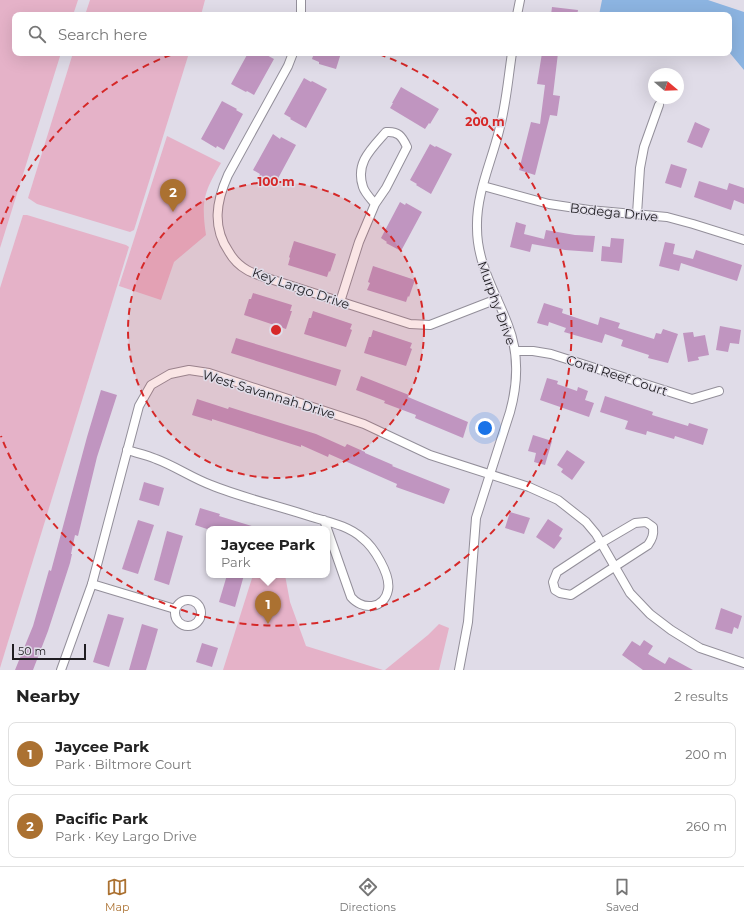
<!DOCTYPE html>
<meta charset="utf-8">
<style>
:root{--surface:#fff;--page:#f6f6f6;--text:#222;--muted:#767676;--line:#e0e0e0;--accent:#ab7131}
body{margin:0;font-family:Montserrat,sans-serif;background:var(--page);color:var(--text)}
.compass{position:absolute;left:648px;top:68px;width:36px;height:36px;border-radius:50%;background:var(--surface);box-shadow:0 4px 16px #0002;rotate:109deg}
.scale{position:absolute;left:12px;bottom:10px;width:74px;box-sizing:border-box;padding-left:4px;border:2px solid #1f1d21;border-top:0;font-size:11px;line-height:14px;white-space:nowrap;color:#1f1d21;-webkit-text-stroke:3px #e0dce8;paint-order:stroke}
.you{position:absolute;left:485px;top:428px;width:14px;height:14px;margin:-10px;border:3px solid #fff;border-radius:50%;background:#1a73e8;box-shadow:0 0 0 6px #1a73e833}
.badge{display:grid;place-items:center;width:26px;height:26px;border-radius:50%;background:var(--accent);color:#fff;font-size:13px;font-weight:700}
.pin{position:absolute;translate:-50% -33px;filter:drop-shadow(0 1px 2px #0008)}
.pin::after{content:'';position:absolute;top:21px;width:14px;height:12px;background:inherit;clip-path:polygon(0 0,100% 0,50% 100%)}
.popup{position:absolute;left:206px;top:526px;width:124px;height:52px;box-sizing:border-box;display:grid;place-content:center;border-radius:8px;background:var(--surface);filter:drop-shadow(0 1px 3px #0005);font-size:13px;white-space:nowrap;color:var(--muted)}
.popup b{font-size:15px;color:var(--text)}
.popup::after{content:'';position:absolute;left:50%;top:100%;margin-left:-8px;border:8px solid transparent;border-top-color:var(--surface)}
.list{margin:0;padding:0;list-style:none}
h2{display:flex;justify-content:space-between;align-items:center;height:52px;margin:0;padding:0 16px;font-size:17px}
h2 small{font-size:13px;font-weight:400;color:var(--muted)}
.list li{display:grid;grid-template-columns:26px 1fr auto;gap:12px;align-items:center;box-sizing:border-box;height:64px;margin:0 8px 8px;padding:0 8px;border:1px solid var(--line);border-radius:8px}
.list b{display:block;font-size:15px;white-space:nowrap}
.list p{margin:0;font-size:13px;white-space:nowrap;color:var(--muted)}
.list em{font-size:13px;font-style:normal;color:var(--muted)}
.icon{flex:none;width:22px;height:22px;fill:none;stroke:currentColor;stroke-width:2;stroke-linecap:round;stroke-linejoin:round}
.map{position:relative;flex:none;width:744px;height:670px;overflow:hidden}
.search{position:absolute;background:var(--surface);box-shadow:0 4px 16px #0002;left:12px;right:12px;top:12px;height:44px;display:flex;align-items:center;gap:10px;box-sizing:border-box;padding:0 14px;border-radius:8px;color:var(--muted);font-size:15px}
.sheet{height:196px;background:var(--surface)}
nav{display:flex;justify-content:space-around;align-items:center;box-sizing:border-box;height:56px;border-top:1px solid var(--line);background:var(--surface);font-size:11px;color:var(--muted)}
nav a{display:grid;justify-items:center;gap:2px}
nav .on{color:var(--accent)}
.map>svg:first-child{display:block}
</style>
<div class="map">
<svg width="744" height="670" viewBox="0 0 744 670">
<rect width="100%" height="100%" fill="#e0dce8"/>
<g fill="#e5b2c8">
<polygon points="0,0 78,0 73,15 15,15 15,53 61,53 0,248"/>
<polygon points="90,0 205,0 201,15 85,15"/>
<polygon points="73,53 189,53 134,230 130,232 37,204 28,198"/>
<path d="M167,136l54,27c-17,29 -20,38 -15,72l-32,27 -13,38 -42,-14z"/>
<polygon points="23,215 27,215 126,245 129,247 0,668 0,288"/>
<polygon points="253,575 285,575 290,602 306,646 383,670 223,670"/>
<polygon points="439,624 449,628 439,670 385,670 428,635"/>
</g>
<polygon fill="#8cb4e1" points="602,0 708,0 744,12 744,70 729,52 729,15 599,15"/>
<g fill="#c095c0">
<polygon points="552,7 578,10 577,15 551,15"/>
<polygon points="248,53 263,53 274,59 254,95 247,91 246,92 231,84"/>
<polygon points="314,53 341,53 336,69 319,64 319,62 312,59"/>
<polygon points="542,53 558,53 553,95 560,96 557,116 550,115 535,175 519,170 531,122 540,124 545,85 537,84"/>
<polygon points="304,78 311,82 312,81 327,89 306,128 290,119 291,118 284,114"/>
<polygon points="401,87 439,109 430,124 429,123 425,129 390,108 393,103 392,103"/>
<polygon points="222,101 237,109 236,110 243,114 224,150 217,146 216,148 201,139"/>
<polygon points="695,122 710,129 702,148 687,142"/>
<polygon points="273,134 280,139 281,137 296,145 275,184 259,176 260,174 253,170"/>
<polygon points="430,144 435,147 436,146 452,154 431,194 416,185 417,184 410,180"/>
<polygon points="671,164 687,169 681,188 665,183"/>
<polygon points="699,181 727,190 729,183 744,188 744,204 734,200 731,210 694,197"/>
<polygon points="400,202 405,205 406,203 422,212 401,251 386,243 387,242 381,238"/>
<polygon points="516,222 526,225 524,234 544,239 546,230 575,235 595,236 593,252 565,250 532,244 530,252 510,247"/>
<polygon points="611,238 624,239 622,263 601,261 602,246 610,247"/>
<polygon points="294,241 336,254 330,272 329,271 327,277 288,265 290,258 289,257"/>
<polygon points="665,242 675,244 673,254 693,259 696,250 742,265 737,281 681,263 679,271 659,266"/>
<polygon points="373,266 415,280 409,297 408,296 406,302 367,290 370,283 368,282"/>
<polygon points="253,293 292,305 290,311 292,311 286,329 244,315 249,299 251,299"/>
<polygon points="544,303 563,309 562,313 598,325 600,317 620,323 618,328 654,339 656,333 661,334 663,329 678,334 668,363 648,358 649,355 621,346 623,340 605,334 602,343 564,332 566,328 549,322 548,326 537,323"/>
<polygon points="313,311 352,324 350,329 352,330 346,347 304,334 309,318 311,318"/>
<polygon points="720,326 741,330 739,344 730,343 728,352 716,350"/>
<polygon points="373,330 412,343 410,348 412,349 406,366 364,353 369,337 371,337"/>
<polygon points="693,332 694,337 705,335 709,355 698,357 699,360 688,362 683,333"/>
<polygon points="236,338 341,370 336,386 231,353"/>
<polygon points="361,376 409,395 408,397 468,422 463,438 415,418 416,415 384,403 385,401 356,390"/>
<polygon points="547,378 558,381 557,384 577,391 578,387 588,391 585,400 594,403 589,417 540,400"/>
<polygon points="101,390 117,395 97,457 78,536 75,535 71,554 72,554 70,563 48,631 33,670 15,670 33,626 49,570 51,571 87,437"/>
<polygon points="605,396 653,412 652,415 688,426 689,423 708,429 703,445 675,436 674,439 647,431 646,435 625,429 628,421 600,412"/>
<polygon points="197,399 228,409 229,407 316,434 345,447 347,444 365,452 365,453 393,465 392,466 450,489 444,504 396,487 397,484 329,454 328,457 301,445 301,447 212,419 212,421 192,415"/>
<polygon points="533,435 552,441 545,465 534,462 536,453 528,451"/>
<polygon points="567,450 585,462 572,480 561,472 563,469 557,465"/>
<polygon points="144,482 164,488 159,506 139,500"/>
<polygon points="200,508 220,514 219,516 255,527 255,529 207,529 195,525"/>
<polygon points="510,512 530,518 524,534 505,528"/>
<polygon points="548,519 563,529 559,536 562,538 554,549 536,537"/>
<polygon points="138,520 154,525 138,574 122,569"/>
<polygon points="167,531 183,536 169,585 154,580"/>
<polygon points="227,575 244,575 235,607 219,602"/>
<polygon points="721,608 742,616 738,629 734,627 732,634 715,629"/>
<polygon points="108,614 124,618 109,667 93,662"/>
<polygon points="142,624 158,629 150,657 146,670 129,670"/>
<polygon points="644,640 653,646 648,654 665,664 669,657 693,670 643,670 622,655 632,641 640,646"/>
<polygon points="202,643 218,648 212,667 196,662"/>
</g>
<g fill="none" stroke-linecap="round" stroke-linejoin="round">
<defs>
<g id="street">
<polyline points="301,15 301,0"/>
<polyline points="517,15 520,0"/>
<path d="M293,53l-5,13 -60,109c-12,27 -16,52 1,77 4,7 11,14 18,18 5,3 11,5 17,7l146,47 20,1 67,-26"/>
<polyline points="483,186 549,204 589,210 667,217 693,224 744,240"/>
<polyline points="637,214 640,168 644,147 659,105"/>
<path d="M340,302l19,-60 16,-38 11,-16 21,-41c-5,-11 -9,-16 -21,-15 -15,17 -31,31 -23,55 2,6 8,12 12,17"/>
<polyline points="515,351 533,351 551,354 692,399 719,391"/>
<path d="M127,450c10,3 20,5 29,9 19,7 36,19 55,26 32,13 68,21 101,32 17,5 37,9 50,21 12,9 29,37 26,52 -4,20 -26,20 -37,7l-27,-77"/>
<path d="M646,522l7,5c1,8 -1,12 -5,18l-77,50 -11,-2 -5,-3 -2,-8 4,-10 44,-29 34,-20z"/>
<polyline points="92,584 175,609"/>
<circle cx="188" cy="613" r="13"/>
<polyline points="61,670 92,584 139,406 151,385 170,374 189,370 209,373 364,424 430,455 529,487 558,500 586,522 596,534 630,593 650,614 671,630 700,648 744,663"/>
<path d="M459,670l9,-48 8,-104 34,-106c8,-29 9,-59 -2,-87 -12,-32 -31,-61 -31,-97 -1,-34 14,-65 22,-97 7,-25 9,-52 13,-78"/>
</g>
</defs>
<use href="#street" stroke="#938f9a" stroke-width="10"/>
<use href="#street" stroke="#fff" stroke-width="8"/>
</g>
<circle cx="276" cy="330" r="148" fill="#d62828" fill-opacity=".12"/>
<g fill="none" stroke="#d62828" stroke-width="2" stroke-dasharray="7 5">
<circle cx="276" cy="330" r="148"/>
<path d="M1 224A295 295 0 0 1 173 54M379 54A295 295 0 1 1 1 436"/>
</g>
<g text-anchor="middle" dominant-baseline="central" stroke-width="3" stroke-linejoin="round" paint-order="stroke">
<g font-size="13" fill="#1f1d21" stroke="#e0dce8">
<text transform="translate(614 212) rotate(6)">Bodega Drive</text>
<text transform="translate(301 288) rotate(19)">Key Largo Drive</text>
<text transform="translate(497 303) rotate(70)">Murphy Drive</text>
<text transform="translate(617 375) rotate(18)">Coral Reef Court</text>
<text transform="translate(269 394) rotate(17)">West Savannah Drive</text>
</g>
</g>
<circle cx="276" cy="330" r="6" fill="#d62828" stroke="#e0dce8" stroke-width="2"/>
<g font-size="12" text-anchor="middle" font-weight="bold" fill="#d62828" stroke="#e0dce8" stroke-width="3" stroke-linejoin="round" paint-order="stroke">
<text x="485" y="126">200 m</text>
<text x="276" y="186">100 m</text>
</g>
</svg>
<svg class="compass" viewBox="-18 -18 36 36"><path d="M0-13l5 13h-10z" fill="#e53935"/><path d="M0 13l5-13h-10z" fill="#767676"/></svg>
<div class="scale">50 m</div>
<div class="you"></div>
<div class="pin badge" style="left:268px;top:624px">1</div>
<div class="popup"><b>Jaycee Park</b>Park</div>
<div class="pin badge" style="left:173px;top:212px">2</div>
<div class="search"><svg class="icon" aria-label="search" viewBox="0 0 24 24"><circle cx="10" cy="10" r="6"/><path d="M15 15l6 6"/></svg>Search here</div>
</div>
<section class="sheet">
<h2>Nearby<small>2 results</small></h2>
<ul class="list">
<li><span class="badge">1</span><div><b>Jaycee Park</b><p>Park · Biltmore Court</p></div><em>200 m</em></li>
<li><span class="badge">2</span><div><b>Pacific Park</b><p>Park · Key Largo Drive</p></div><em>260 m</em></li>
</ul>
</section>
<nav>
<a class="on"><svg class="icon" aria-label="map" viewBox="0 0 24 24"><path d="M3 6l6-2 6 2 6-2v14l-6 2-6-2-6 2zM9 4v14M15 6v14"/></svg>Map</a>
<a><svg class="icon" aria-label="directions" viewBox="0 0 24 24"><path d="M12 3l9 9-9 9-9-9zM9 14v-3h6M13 9l2 2-2 2"/></svg>Directions</a>
<a><svg class="icon" aria-label="saved" viewBox="0 0 24 24"><path d="M7 4h10v16l-5-4-5 4z"/></svg>Saved</a>
</nav>
